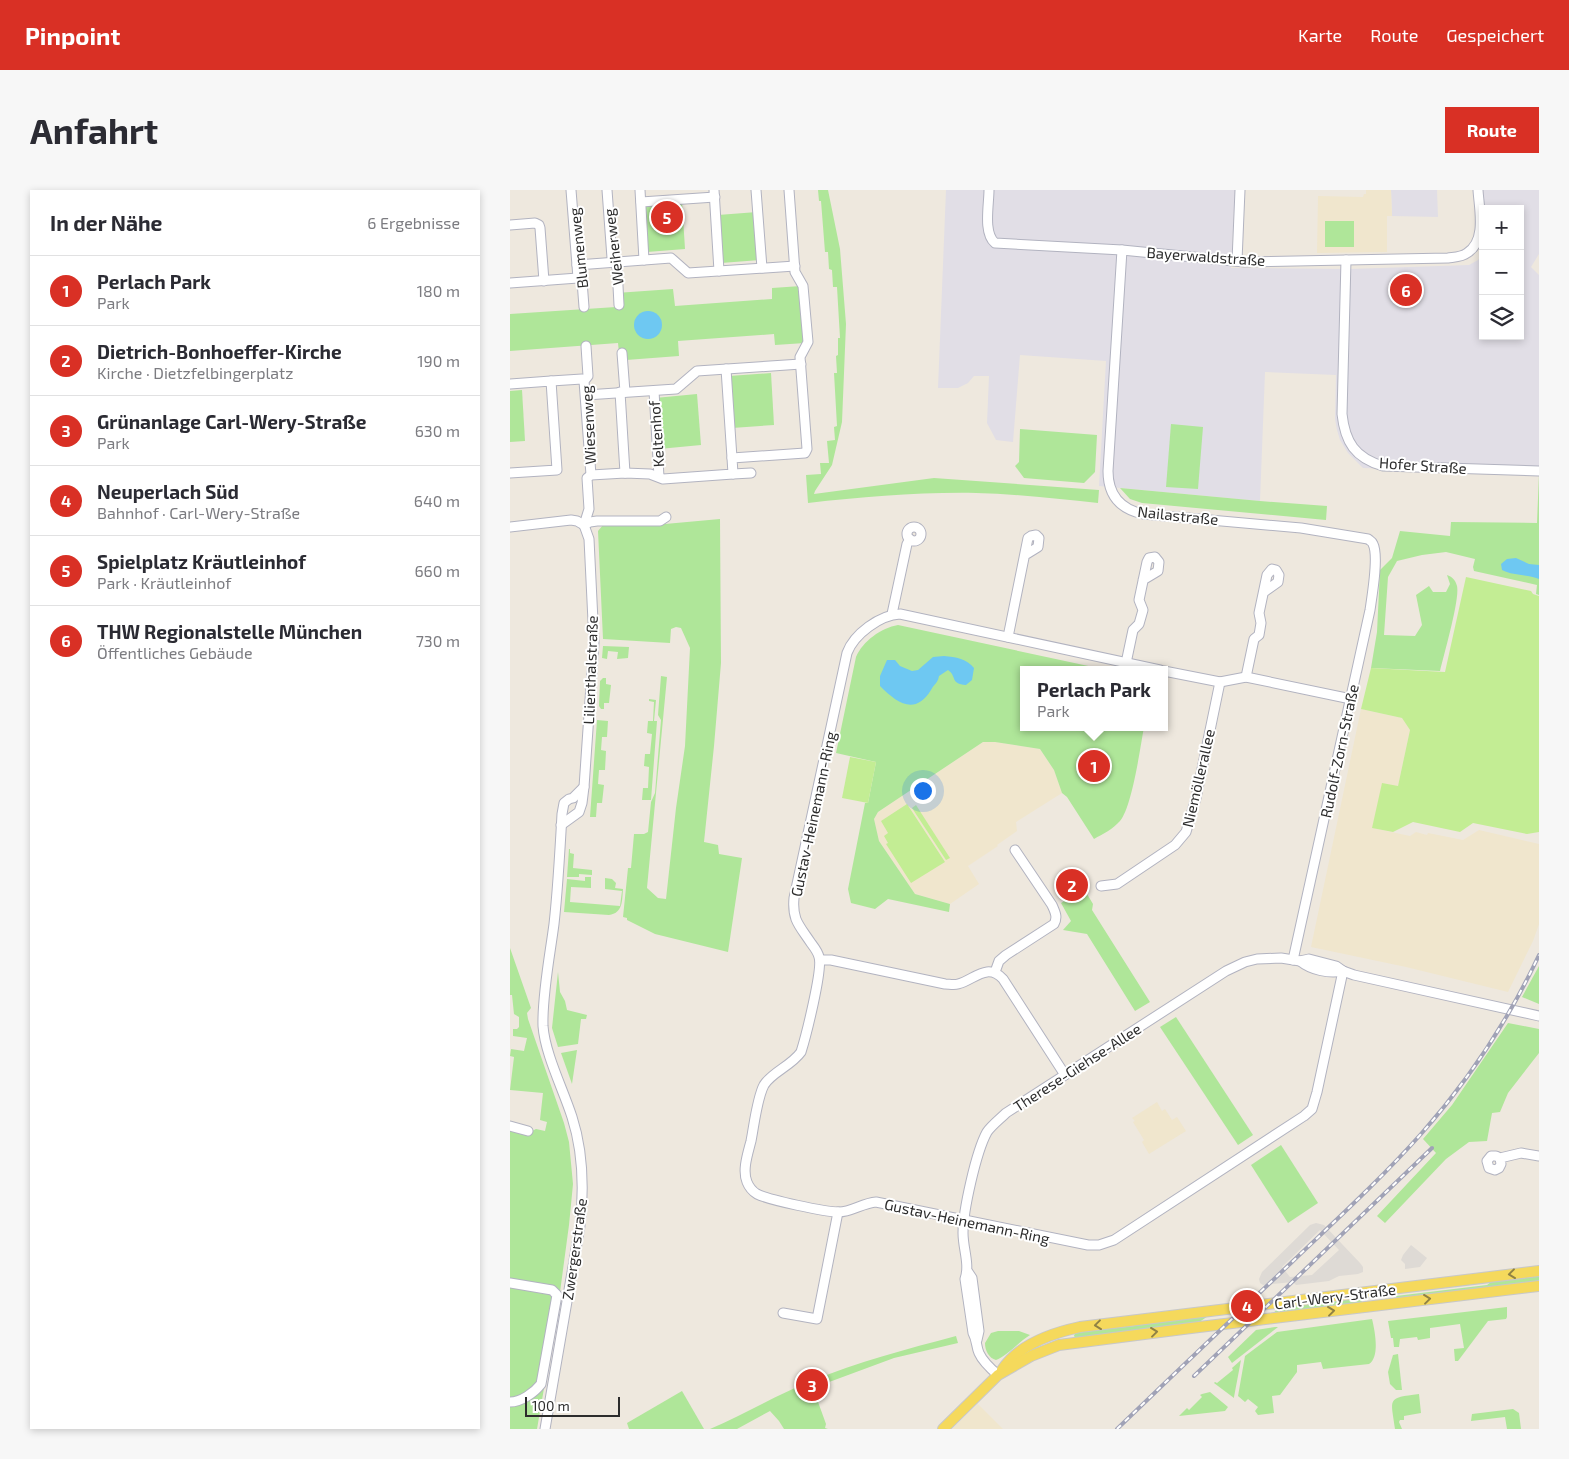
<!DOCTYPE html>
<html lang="de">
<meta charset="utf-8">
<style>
:root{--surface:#fff;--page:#f7f7f7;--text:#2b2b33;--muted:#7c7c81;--line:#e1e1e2;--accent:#d93025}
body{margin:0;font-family:"Exo 2",sans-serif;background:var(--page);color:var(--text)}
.controls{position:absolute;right:15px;top:15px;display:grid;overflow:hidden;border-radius:0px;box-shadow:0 2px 8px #0003}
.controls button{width:45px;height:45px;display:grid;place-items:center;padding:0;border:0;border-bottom:1px solid var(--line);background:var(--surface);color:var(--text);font:25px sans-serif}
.scale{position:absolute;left:15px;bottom:12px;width:95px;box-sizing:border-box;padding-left:5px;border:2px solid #2c2c2c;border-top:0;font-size:14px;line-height:18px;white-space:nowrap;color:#2c2c2c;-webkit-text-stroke:4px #fff;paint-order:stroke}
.you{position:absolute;left:412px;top:600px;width:18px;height:18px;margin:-12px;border:4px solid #fff;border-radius:50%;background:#1a73e8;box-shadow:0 0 0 8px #1a73e833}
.badge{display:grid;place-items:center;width:32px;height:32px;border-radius:50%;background:var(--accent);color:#fff;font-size:16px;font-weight:700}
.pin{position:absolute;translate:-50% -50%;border:2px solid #fff;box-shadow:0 1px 5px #0006}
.popup{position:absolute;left:510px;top:476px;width:148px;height:65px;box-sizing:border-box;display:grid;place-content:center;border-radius:0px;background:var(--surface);filter:drop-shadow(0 1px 4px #0005);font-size:16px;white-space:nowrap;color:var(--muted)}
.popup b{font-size:19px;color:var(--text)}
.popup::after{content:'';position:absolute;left:50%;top:100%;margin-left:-10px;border:10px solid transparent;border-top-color:var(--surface)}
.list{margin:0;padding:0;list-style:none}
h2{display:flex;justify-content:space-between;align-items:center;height:65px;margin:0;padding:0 20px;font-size:21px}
h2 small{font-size:16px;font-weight:400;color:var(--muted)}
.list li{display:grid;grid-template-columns:32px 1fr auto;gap:15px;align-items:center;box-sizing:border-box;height:70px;padding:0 20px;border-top:1px solid var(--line)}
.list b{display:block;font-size:19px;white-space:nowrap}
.list p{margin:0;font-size:16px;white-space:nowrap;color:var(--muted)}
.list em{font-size:16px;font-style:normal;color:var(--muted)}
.icon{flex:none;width:28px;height:28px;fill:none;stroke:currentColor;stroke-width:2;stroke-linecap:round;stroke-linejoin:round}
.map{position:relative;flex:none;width:1029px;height:1239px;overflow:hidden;border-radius:0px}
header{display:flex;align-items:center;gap:30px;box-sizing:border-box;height:70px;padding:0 25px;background:var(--accent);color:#fff}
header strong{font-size:24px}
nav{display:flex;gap:28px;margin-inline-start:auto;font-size:18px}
.intro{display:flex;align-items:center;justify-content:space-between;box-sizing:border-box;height:120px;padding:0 30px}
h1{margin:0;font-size:35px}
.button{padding:12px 22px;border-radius:0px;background:var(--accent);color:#fff;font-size:18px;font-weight:700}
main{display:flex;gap:30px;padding:0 30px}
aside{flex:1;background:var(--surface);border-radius:0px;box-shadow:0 2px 8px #0003}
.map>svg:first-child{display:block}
</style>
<header>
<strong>Pinpoint</strong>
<nav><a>Karte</a><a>Route</a><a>Gespeichert</a></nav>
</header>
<div class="intro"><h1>Anfahrt</h1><a class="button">Route</a></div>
<main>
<aside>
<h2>In der Nähe<small>6 Ergebnisse</small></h2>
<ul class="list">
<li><span class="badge">1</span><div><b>Perlach Park</b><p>Park</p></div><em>180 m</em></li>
<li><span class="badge">2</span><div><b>Dietrich-Bonhoeffer-Kirche</b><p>Kirche · Dietzfelbingerplatz</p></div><em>190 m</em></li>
<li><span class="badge">3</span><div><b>Grünanlage Carl-Wery-Straße</b><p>Park</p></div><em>630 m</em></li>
<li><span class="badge">4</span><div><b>Neuperlach Süd</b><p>Bahnhof · Carl-Wery-Straße</p></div><em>640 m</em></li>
<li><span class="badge">5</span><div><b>Spielplatz Kräutleinhof</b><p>Park · Kräutleinhof</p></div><em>660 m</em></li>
<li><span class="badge">6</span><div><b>THW Regionalstelle München</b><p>Öffentliches Gebäude</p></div><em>730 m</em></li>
</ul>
</aside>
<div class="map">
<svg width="1029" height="1239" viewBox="0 0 1029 1239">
<rect width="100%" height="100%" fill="#eee8de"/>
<g fill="#e1dee6">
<polygon points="436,0 725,0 721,78 840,79 959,75 968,70 973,63 973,146 1010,146 1010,19 974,19 973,0 1029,0 1029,64 1021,77 1029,85 1029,284 853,278 838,263 830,250 827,240 825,229 826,185 755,182 750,311 589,296 596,171 510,165 503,252 486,250 477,233 479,186 464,186 458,193 448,198 428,198"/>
<polygon points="881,0 927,0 928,27 882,26"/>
</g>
<g fill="#f0e6cd">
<polygon points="856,0 881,0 882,26 877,26 877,62 807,63 808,6 853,7 854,4 856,4"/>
<polygon points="851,519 892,528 900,540 888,596 863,638 900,646 906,642 917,645 918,643 953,650 969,640 1029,654 1029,734 1023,751 998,802 896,777 801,757"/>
<polygon points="473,552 485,552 530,559 544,580 552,603 506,632 507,641 487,655 488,656 458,676 469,694 440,714 405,704 369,651 364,629 368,622"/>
<polygon points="647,912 652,921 655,919 662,930 667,927 676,941 639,964 632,952 634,950 623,932 625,931 622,928"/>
<polygon points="468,1214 493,1239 442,1239"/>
</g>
<g fill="#afe699">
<path d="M308,0h10l12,59 6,75 -4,98 -10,43 -17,26 -1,3 120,-16 165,12 -1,13c-40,-4 -81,-9 -122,-10 -56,-1 -112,4 -168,10l-2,-28 15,-1 -1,-11h9l-2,-22 8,-1 -1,-13 3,-1 -3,-53h3l-1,-17 2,-1v-17h2l-3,-51h-4l-1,-17 -3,-1 -1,-17h-3l-4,-51h-2z"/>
<polygon points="172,11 175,59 137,62 134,14"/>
<polygon points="247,22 250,70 211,73 208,25"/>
<rect x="815" y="31" width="29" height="26"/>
<polygon points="291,96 295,153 265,155 264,144 168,151 169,166 116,170 109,163 108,153 0,161 0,124 106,117 106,103 163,99 165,116 262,109 262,98"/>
<polygon points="261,183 264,235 222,238 219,186"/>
<polygon points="12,200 15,251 0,252 0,201"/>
<polygon points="187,204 191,255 149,259 145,208"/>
<polygon points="661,234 693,237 688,299 656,297"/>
<polygon points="510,239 587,245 585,282 574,293 514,288 505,276 509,272"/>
<path d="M1029,284v121l-3,-1 1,-9 -63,-14 -1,-4 2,-8 -29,-7 -24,3 -25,6 -9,16 -4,58 31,1 7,-11 -6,-30 13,-9 4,6h13l4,-8 -3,-9c5,2 8,4 10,11 3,13 -13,68 -17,85l-69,-3 6,-36 3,-62 12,-12 8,-27 50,5 1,-14 86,1z"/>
<polygon points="610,298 750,311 817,316 816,330 632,313 620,309"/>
<polygon points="210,329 211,473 204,556 194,652 208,655 209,664 232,668 218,762 145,744 117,730 117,728 113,727 118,678 121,678 124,644 134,644 138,642 141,612 145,603 151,530 148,525 151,486 157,487 137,698 148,708 156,709 166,618 175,556 180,458 171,438 166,437 161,439 160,453 93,449 88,341 93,335 155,334"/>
<path d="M388,435l209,45h-83v57h120c-4,22 -12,80 -24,94 -7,8 -17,13 -26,18l-27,-42 -5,-4 -8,-23 -14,-21 -45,-7h-12l-105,70 -4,7 5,22 36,53 35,10 -1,8 -61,-13 -13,10 -24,-6 -3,-14 17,-86h3l8,-41 -40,-9 20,-96c7,-16 25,-29 42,-32z"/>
<polygon points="93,456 119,457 118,468 107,469 108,462 98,461 97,469 92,468"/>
<polygon points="93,488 96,488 96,494 101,495 99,513 94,513 94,519 91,519 89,516 90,491"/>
<polygon points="139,509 146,510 144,531 147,531 141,610 132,610 133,598 138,598 139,577 134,576 135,564 140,564 142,544 137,543 138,531 143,531 144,512 139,511"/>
<polygon points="87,530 98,531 97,547 92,547 91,560 96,561 95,580 89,580 88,594 94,595 92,613 87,613 86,627 80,627"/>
<polygon points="59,659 60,659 60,663 64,664 63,678 82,680 82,685 69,684 69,687 57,687"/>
<path d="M75,687h6v11l-20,-1 -1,15 50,4 2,-15 -17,-2v-11l7,1 4,4 -1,5 8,1c-1,12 0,24 -14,26l-45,-3 3,-33 18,2z"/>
<polygon points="574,699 583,714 582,720 640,812 625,821 577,744 553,740 561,731 551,713"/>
<polygon points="0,758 21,818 17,823 18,829 54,933 59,952 63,994 59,1035 48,1117 27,1239 0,1239 0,940 20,942 26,939 35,941 37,932 30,930 33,903 0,900 4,867 0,866 1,859 14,861 17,848 3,846 3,839 7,839 9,837 9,827 4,824 2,805 0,805"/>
<polygon points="1029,776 1029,814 1012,807"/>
<polygon points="48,782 50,802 55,811 57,820 77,825 76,829 71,829 68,854 48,857 42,838"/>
<polygon points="666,827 743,945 728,955 650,837"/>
<polygon points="998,833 1029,839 1029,863 998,903 990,922 982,923 977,951 959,952 936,969 875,1033 867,1026 926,963 913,949 942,915"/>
<polygon points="67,860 62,894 51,863"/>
<polygon points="771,955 808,1013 778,1033 741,975"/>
<polygon points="1029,1083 1029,1094 887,1111 886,1106 977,1095 981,1092"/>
<polygon points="851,1105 852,1115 760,1126 773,1114"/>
<polygon points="997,1117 997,1127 996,1129 978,1131 948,1171 945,1171 944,1159 954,1158 950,1134 920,1138 920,1148 908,1150 907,1147 890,1149 889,1157 884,1157 883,1148 881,1148 878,1131"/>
<polygon points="698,1126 688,1133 565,1149 564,1145 567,1142 624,1136 628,1133"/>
<path d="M862,1129c3,12 8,38 -3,45l-46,5 -2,-7 -24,3v7l-17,23 -8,1 2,17 -16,2 -3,-4 3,-4 -10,-8 -3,3 -7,-6 7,-40 32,-24z"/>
<polygon points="765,1137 768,1137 722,1173 718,1167 746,1140"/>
<path d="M488,1141h21l11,4c-10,6 -24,22 -34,25 -7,-2 -11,-9 -11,-17l6,-10z"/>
<path d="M446,1146l2,7 -64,15 -81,30 13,36 -1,4 3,1h-44l-5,-8 -9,-10 -33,18h-27c34,-15 67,-34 101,-48 47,-19 96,-32 145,-45z"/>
<polygon points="888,1164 892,1200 886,1200 880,1194 878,1182 883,1165"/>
<polygon points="731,1170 724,1207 724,1208 704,1193 705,1192 707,1193 723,1180 722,1178"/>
<polygon points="172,1201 194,1239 119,1239 117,1233"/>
<polygon points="700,1202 718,1217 715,1221 669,1226 677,1218 679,1220 692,1207 690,1205 692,1204"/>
<path d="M909,1204l2,19 -17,3v4h-4l-1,2 3,7h-7c-4,-31 -9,-31 24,-35z"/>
<polygon points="1003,1219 1009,1223 1011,1239 997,1239 995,1227 961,1231 962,1224"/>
</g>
<g fill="#c3ed94">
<polygon points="956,387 1021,401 1023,404 1029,406 1029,642 1017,644 963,633 950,642 903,632 883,642 862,638 872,593 888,596 900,540 892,528 851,519 861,478 935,482"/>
<polygon points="340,567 366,572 358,613 332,608"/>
<polygon points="397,614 435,672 401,693 376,654 378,653 374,646 378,643 371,631"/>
<polygon points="406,615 440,668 436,670 402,618"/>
</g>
<g fill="#dedad5" fill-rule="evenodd">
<path d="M806,1033l8,2 36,38 3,4v5l-5,2 -19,2 -10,5 -33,4 -3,-3 -30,3 -3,-2 -1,-4 3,-7 48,-47zM810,1040l19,20 -27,25 -22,2 -8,-10z"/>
<polygon points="901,1055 917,1068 910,1077 895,1079 895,1074 891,1070 893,1065"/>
</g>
<g fill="#6ec8f2">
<circle cx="138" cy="135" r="14"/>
<path d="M1006,368l13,6 10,1v14c-12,-5 -26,-3 -37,-9l-1,-6 6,-5z"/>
<path d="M434,466c12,1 23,3 30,12l-2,12 -6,5c-16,-1 -9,-9 -18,-15l-9,6c-1,7 -5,8 -8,14 -16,26 -34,13 -51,-4v-10l7,-16h8l5,6 12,5 6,-1 15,-13z"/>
</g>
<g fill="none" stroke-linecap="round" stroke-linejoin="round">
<defs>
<g id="minor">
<polyline points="61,0 68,88 72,91 74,117"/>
<polyline points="97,0 102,68 107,77 109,115"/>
<polyline points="130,0 134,70"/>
<polyline points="204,0 209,81"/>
<polyline points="246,0 252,78"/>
<path d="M479,0c0,15 -6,43 6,53l127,7 122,12 204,-4c7,-1 14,-1 19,-5 20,-12 12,-45 11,-63"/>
<polyline points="131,12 205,7"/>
<polyline points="0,35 25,33 29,35 30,38 34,91"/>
<path d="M612,60l-14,221c0,24 12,38 35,43l158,14 67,11c2,2 4,2 5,5 6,12 -1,52 -3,66l-77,350"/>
<path d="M836,70l-4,154c3,28 13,44 41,52l156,5"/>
<polyline points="727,71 730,0"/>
<polyline points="67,75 161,68 178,83 285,76"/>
<polyline points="0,93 68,88"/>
<polyline points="76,156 78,186 74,191 81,285"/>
<polyline points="112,163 115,202"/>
<polyline points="216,179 222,268"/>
<polyline points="41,191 72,189 74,191"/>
<polyline points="0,194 41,191 47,280 0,283"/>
<polyline points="144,201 149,287"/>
<polyline points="110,202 115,283"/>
<polyline points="76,205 166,199 187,181 291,174"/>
<polyline points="223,284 241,283"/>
<polyline points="74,335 79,319 77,288 81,285 115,283 140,284 153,289 223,284 222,268 295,263 297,259 290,167 298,152 293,96 285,82 279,0"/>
<polyline points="74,335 80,332 87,331 150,331 156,327"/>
<circle cx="404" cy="344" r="7"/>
<polyline points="0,337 61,330 67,331 74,335"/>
<polyline points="382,424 397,354 400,349"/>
<polyline points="498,447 518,348 521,346 526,345 529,348 528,357 515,365"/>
<polyline points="616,473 623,440 629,434 633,420 629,410 637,372 639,368 645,367 649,372 648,381 633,390"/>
<path d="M650,480l-260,-56c-20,1 -46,20 -53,39l-53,245c-2,22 5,27 17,45 3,4 7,9 8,14 4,12 -13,79 -18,95 -10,14 -29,20 -37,33 -7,13 -10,41 -13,56 -3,12 -9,29 -4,41 2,5 5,9 10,12 12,6 68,18 82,18 12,0 24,-9 37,-10l212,43h11l15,-5 190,-124 8,-7 5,-17 26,-121"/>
<polyline points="654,481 710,492 736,487 841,509"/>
<polyline points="736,487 744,449 749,445 751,433 749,423 757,385 762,379 766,380 769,385 768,392 754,402"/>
<polyline points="51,635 69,622 72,613 74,597 84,452 79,349 74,335"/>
<polyline points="591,696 607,694 665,655 676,642 686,608 710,492"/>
<path d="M310,770h11l114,24c4,0 9,1 13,0 16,-4 29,-22 45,-5l62,96"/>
<path d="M790,771c11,9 29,13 43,10"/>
<path d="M485,782l4,-11 7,-6 48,-31c4,-7 1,-12 -2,-19l-37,-55"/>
<polyline points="0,936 18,941"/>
<polyline points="990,968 991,974 989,978 985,980 979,978 977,971 981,966 986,966 990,968 1011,963 1029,966"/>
<polyline points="458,1082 462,1088 469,1141 467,1150"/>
<path d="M0,1093l42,7 5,5 -16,89c-7,9 -20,18 -31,18"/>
<polyline points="273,1123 307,1129 328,1022"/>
<path d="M488,1185c-7,-6 -15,-13 -19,-22 -3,-7 -2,-13 -6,-20l-8,-54c5,-15 -2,-30 -2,-46 0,-22 13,-81 24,-101 5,-7 13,-13 19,-19l220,-142 19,-9 12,-3 24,-1 19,3 9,-2 27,7 7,5 11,4 185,41"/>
<path d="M35,1239l35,-203c4,-36 3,-75 -8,-109 -9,-28 -27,-63 -29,-91 -1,-31 7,-71 11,-102 4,-36 6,-73 8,-110l2,-11 5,-4 4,-1 11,-11"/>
</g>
<g id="major">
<path d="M492,1180c16,-25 50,-37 78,-43l459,-56"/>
<polyline points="433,1239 488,1185 521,1166 549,1155 681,1138 1029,1096"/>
</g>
</defs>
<use href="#minor" stroke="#b2b3c0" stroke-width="11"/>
<use href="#major" stroke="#c8c8c8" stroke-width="12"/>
<use href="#minor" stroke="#fff" stroke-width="9"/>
<use href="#major" stroke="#f5d95c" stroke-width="10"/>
<defs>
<g id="rail">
<polyline points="684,1186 922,958"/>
<path d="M607,1239c58,-56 117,-112 175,-167 44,-42 89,-83 129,-128 47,-53 88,-115 118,-179"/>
</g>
</defs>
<use href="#rail" stroke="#a0a2b6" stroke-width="4"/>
<use href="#rail" stroke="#fff" stroke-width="2" stroke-dasharray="5.5" stroke-linecap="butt"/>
</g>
<defs><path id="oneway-chevron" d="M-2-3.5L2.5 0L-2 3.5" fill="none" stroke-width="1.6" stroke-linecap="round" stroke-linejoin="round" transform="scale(1.25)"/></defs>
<g stroke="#908244">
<use href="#oneway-chevron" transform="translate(1002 1084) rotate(173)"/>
<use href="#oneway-chevron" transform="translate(917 1109) rotate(-7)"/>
<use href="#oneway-chevron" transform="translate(821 1121) rotate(-7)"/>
<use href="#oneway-chevron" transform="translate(588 1135) rotate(173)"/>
<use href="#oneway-chevron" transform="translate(644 1142) rotate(-7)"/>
</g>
<g text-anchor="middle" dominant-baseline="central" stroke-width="4" stroke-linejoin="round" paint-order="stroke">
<g font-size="15" fill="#2c2c2c" stroke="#fff">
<text transform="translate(103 57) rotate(-97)">Weiherweg</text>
<text transform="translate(68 58) rotate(-96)">Blumenweg</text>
<text transform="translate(696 66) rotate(4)">Bayerwaldstraße</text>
<text transform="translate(78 235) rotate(-93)">Wiesenweg</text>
<text transform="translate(146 244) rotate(-94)">Keltenhof</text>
<text transform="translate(913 275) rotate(4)">Hofer Straße</text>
<text transform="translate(668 325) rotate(6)">Nailastraße</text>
<text transform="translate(80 480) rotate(-88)">Lilienthalstraße</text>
<text transform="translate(829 561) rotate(-78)">Rudolf-Zorn-Straße</text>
<text transform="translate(688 588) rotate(-77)">Niemöllerallee</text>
<text transform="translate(303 624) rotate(-78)">Gustav-Heinemann-Ring</text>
<text transform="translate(567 877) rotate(-33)">Therese-Giehse-Allee</text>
<text transform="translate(457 1031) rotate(12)">Gustav-Heinemann-Ring</text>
<text transform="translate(64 1059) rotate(-82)">Zwergerstraße</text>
<text transform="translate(825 1106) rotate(-7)">Carl-Wery-Straße</text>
</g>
</g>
</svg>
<div class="controls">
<button>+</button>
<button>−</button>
<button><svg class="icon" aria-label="layers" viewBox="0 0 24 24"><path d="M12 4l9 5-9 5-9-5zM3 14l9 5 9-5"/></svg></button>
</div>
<div class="scale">100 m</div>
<div class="you"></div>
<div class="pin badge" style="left:584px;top:576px">1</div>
<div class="popup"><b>Perlach Park</b>Park</div>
<div class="pin badge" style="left:562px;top:695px">2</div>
<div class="pin badge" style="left:302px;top:1195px">3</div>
<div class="pin badge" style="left:737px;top:1116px">4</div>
<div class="pin badge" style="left:157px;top:27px">5</div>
<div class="pin badge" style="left:896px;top:100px">6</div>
</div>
</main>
